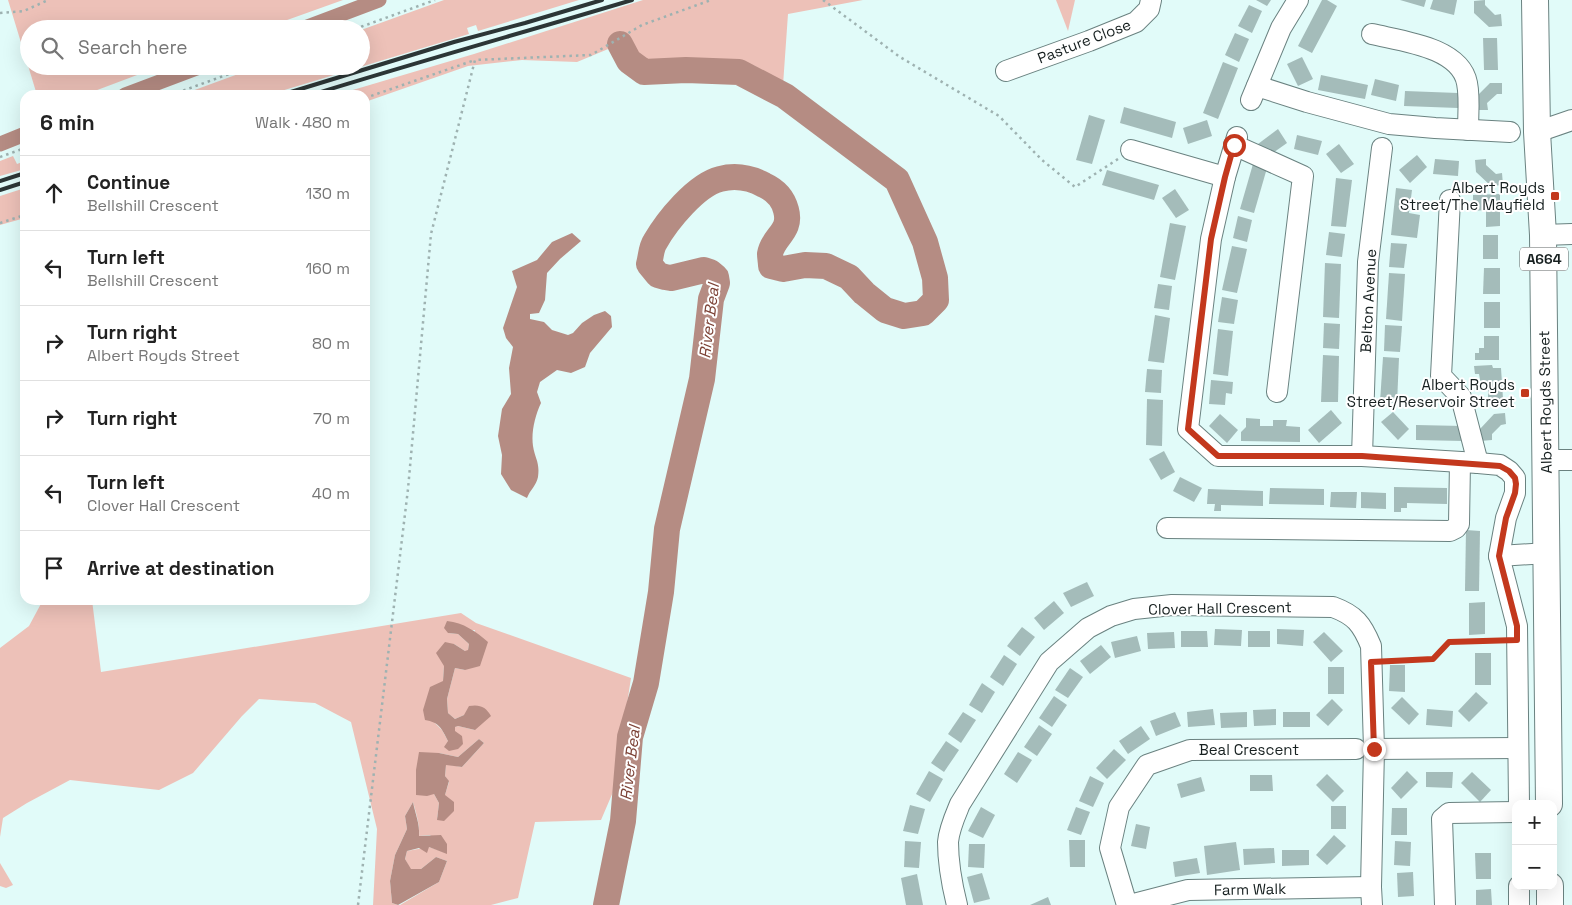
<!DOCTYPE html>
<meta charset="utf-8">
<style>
:root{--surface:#fff;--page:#f2f2f2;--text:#222;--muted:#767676;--line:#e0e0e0}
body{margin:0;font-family:"Space Grotesk",sans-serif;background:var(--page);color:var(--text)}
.controls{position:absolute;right:15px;bottom:15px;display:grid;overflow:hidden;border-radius:10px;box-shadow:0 5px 20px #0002}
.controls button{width:45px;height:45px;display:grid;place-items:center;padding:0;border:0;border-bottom:1px solid var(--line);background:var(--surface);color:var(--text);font:25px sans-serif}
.stop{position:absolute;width:15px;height:15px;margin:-11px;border:4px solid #c3381d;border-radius:50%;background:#fff}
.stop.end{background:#c3381d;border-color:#fff;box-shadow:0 1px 5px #0008}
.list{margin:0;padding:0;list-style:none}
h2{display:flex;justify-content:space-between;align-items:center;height:65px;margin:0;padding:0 20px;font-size:21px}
h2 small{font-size:16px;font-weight:400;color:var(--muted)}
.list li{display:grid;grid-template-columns:32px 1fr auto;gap:15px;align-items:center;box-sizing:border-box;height:75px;padding:0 20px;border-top:1px solid var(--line)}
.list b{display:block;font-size:19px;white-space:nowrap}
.list p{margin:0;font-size:16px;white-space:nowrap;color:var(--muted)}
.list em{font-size:16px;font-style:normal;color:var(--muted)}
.icon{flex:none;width:28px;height:28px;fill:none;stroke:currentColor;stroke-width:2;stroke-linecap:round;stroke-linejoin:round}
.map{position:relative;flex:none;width:1572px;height:905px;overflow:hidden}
.search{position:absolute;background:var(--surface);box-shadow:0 5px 20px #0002;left:20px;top:20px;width:350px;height:55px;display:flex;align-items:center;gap:12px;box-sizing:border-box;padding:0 18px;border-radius:28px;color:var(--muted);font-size:19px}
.panel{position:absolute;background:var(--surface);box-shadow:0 5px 20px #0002;left:20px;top:90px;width:350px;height:515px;border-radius:15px}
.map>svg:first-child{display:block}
</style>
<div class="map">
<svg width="1572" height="905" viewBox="0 0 1572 905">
<rect width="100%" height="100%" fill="#e1fbf9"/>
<g fill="#edc1b8" fill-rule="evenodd">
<polygon points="8,0 343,0 262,29 29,29 29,66 161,66 84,95 37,95"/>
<polygon points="444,0 579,0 478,31 476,25 467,28 469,34 268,95 181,95 260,66 361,66 361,30"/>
<polygon points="643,0 863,0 788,14 783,85 755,66 730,60 684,60 647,65 637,62 631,55 625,42 577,62 522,60 468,66 365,102 365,95 336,95 474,54"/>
<polygon points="1056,0 1075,0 1068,31"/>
<polygon points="13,156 17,164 25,161 25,169 0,176 0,161"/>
<polygon points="25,188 25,218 0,225 0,196"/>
<path d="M43,600h49l9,72 360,-59 15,10 155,55 -6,39 -6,61 -18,42 -66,2 -17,76 -27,7h-91l39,-23 8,-21 -11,-4 -15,12h-11l-5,-10 2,-8 22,-4 18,6 -17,-18 -11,1c1,-11 -3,-23 -6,-34l-8,14 2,13 -12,26 -5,26 2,22 6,2h-25l4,-76 -26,-107 -36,-19 -56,-4 -17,17 -49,57 -34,17 -89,-10 -43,23 -24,15 -3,19v-189l29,-22zM475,630l-10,40 -10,-2 -8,31 1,14 7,6 9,-4 11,15 -17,-4 -4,1 1,4 -11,16 4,-6 -6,-11 -8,-8 9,-41 1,-15 10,-22 11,7h3l1,-7 -11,-10 -10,-1zM479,739l5,4 -22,24 -16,-3 -1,12 4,6 -12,38 2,-17 -5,-9 5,-41 19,4z"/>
<polygon points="0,863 13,885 6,888 0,886"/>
</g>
<g fill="#b58c83">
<path d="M572,233l9,8 -21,18 -13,14 -2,27 -6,13 -9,1v5l14,3 8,8 16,5 5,-2 9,-10 12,-8 11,-4 6,5 1,11 -22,26 -5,14 -14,6 -14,-3 -17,12 -3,10 4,11c-6,13 -10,29 -8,43 2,13 7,16 5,31 -2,9 -8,13 -11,21l-16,-8 -10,-16 1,-19 -4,-19 4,-27 9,-15 -2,-26 4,-21 -7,-9 -3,-10 14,-41 -5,-16 25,-11 15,-18z"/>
<path d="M447,621c17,2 28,10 41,21l-8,24 -15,4 -10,-2 -8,31 1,14 7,6 9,-4 5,-9c11,-2 17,1 22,10l-16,14 -17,-4 -3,1v4l7,5 1,8 -5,5 -9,2 -5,-4 4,-6c-6,-12 -9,-19 -23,-21l-2,-10 7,-23 13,-6 1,-15 -8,-13 9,-11 9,2 11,7 3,-1 1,-6 -11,-10 -10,-1 -4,-5z"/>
<polygon points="479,739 484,743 462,767 446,765 445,776 449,781 445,795 454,802 454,811 444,821 437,820 439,803 434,794 427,796 416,795 416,770 419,752 439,753 458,757"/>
<path d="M413,802c2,11 7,22 6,34l22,-1 6,9v10l-18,-7 -2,6 -8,-5 -12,3 -2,8 6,10h10l15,-12 11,4 -8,21 -41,23 -6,-2 -2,-22 5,-26 12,-26 -2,-13z"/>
</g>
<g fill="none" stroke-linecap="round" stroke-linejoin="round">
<g stroke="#b58c83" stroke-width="15">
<polyline points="302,29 379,0"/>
<polyline points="125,95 202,66"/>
<polyline points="0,144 25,134"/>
</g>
<path stroke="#b58c83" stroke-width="26" d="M606,905l17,-84 7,-84 16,-54 15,-91 6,-63 35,-150 9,-80 6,-16 -1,-6 -6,-5 -6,-2 -33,8 -6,-1 -7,-2 -9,-11c2,-7 2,-16 6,-22 12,-21 41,-57 65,-63 15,-4 31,-1 44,6 11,5 19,13 22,25 6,22 -13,26 -16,44 0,4 1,8 1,12l12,3 22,-4 21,1 23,11 15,16 21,17 19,6 19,-3 13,-13 -1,-22 -10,-36 -28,-62 -112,-84 -46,-24 -53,-2 -42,2 -15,-11 -9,-17"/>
</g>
<g fill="#a4bcba">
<polygon points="1256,0 1271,0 1267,6"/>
<polygon points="1322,0 1327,0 1337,6 1312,53 1298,46"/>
<polygon points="1400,0 1426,0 1424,7"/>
<polygon points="1433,0 1457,0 1454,15 1430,9"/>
<polygon points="1485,0 1485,5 1495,15 1501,14 1502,26 1489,27 1474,13 1474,1"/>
<polygon points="1249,5 1262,11 1252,33 1238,26"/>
<polygon points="1235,33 1249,39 1239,62 1225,55"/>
<polygon points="1483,38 1497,38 1498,70 1484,70"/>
<polygon points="1302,57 1313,79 1298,86 1287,64"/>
<polygon points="1223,62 1238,68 1218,119 1203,113"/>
<polygon points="1321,75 1368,85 1365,99 1318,90"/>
<polygon points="1375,79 1399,85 1396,101 1371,95"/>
<polygon points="1490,83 1502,83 1502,94 1497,94 1487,103 1488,110 1476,110 1475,98"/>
<polygon points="1405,91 1458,93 1458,108 1404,106"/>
<polygon points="1124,107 1176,122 1172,138 1120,123"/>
<polygon points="1089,115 1105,120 1092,164 1076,160"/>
<polygon points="1207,120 1212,136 1188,144 1183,128"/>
<polygon points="1278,129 1287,143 1267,157 1258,144"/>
<polygon points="1297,135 1322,141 1318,155 1294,149"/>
<polygon points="1339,144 1354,164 1341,173 1326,154"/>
<polygon points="1417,155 1427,167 1410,183 1399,170"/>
<polygon points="1435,159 1459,161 1458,176 1433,174"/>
<polygon points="1486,159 1486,165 1496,174 1502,173 1503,185 1491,186 1476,172 1475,160"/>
<polygon points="1253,164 1267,168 1254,213 1240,209"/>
<polygon points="1107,170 1159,185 1154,200 1102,185"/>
<polygon points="1336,178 1352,180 1346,227 1331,226"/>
<polygon points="1396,188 1412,190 1409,213 1420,215 1417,238 1391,235"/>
<polygon points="1175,189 1189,210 1176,218 1162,198"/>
<polygon points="1500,194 1500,226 1486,227 1486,210 1473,211 1473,195"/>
<polygon points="1238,216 1252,220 1247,242 1233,238"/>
<polygon points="1170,223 1186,226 1175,280 1160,277"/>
<polygon points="1329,232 1345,234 1342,257 1326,255"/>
<rect x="1483" y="235" width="15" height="24"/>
<polygon points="1391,243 1407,244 1404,268 1389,267"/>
<polygon points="1232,246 1247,249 1237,293 1222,290"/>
<polygon points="1325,263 1341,264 1339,318 1323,317"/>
<polygon points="1484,268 1500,268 1500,294 1483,294"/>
<polygon points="1389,273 1405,274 1402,321 1386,319"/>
<polygon points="1158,284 1172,286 1169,310 1154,308"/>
<polygon points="1222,297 1238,300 1234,324 1218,322"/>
<rect x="1484" y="302" width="16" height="26"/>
<polygon points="1155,315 1170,318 1164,363 1148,361"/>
<polygon points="1324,323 1340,324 1339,349 1323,348"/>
<polygon points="1385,325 1402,326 1400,352 1384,351"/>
<polygon points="1218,329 1233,331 1228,376 1213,374"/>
<polygon points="1484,336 1499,336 1499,360 1475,360 1475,353 1479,353 1479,348 1484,348"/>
<polygon points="1323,355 1339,356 1338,402 1321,402"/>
<polygon points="1383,357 1399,358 1397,403 1380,402"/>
<polygon points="1492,365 1493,368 1501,368 1503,399 1488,400 1488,384 1481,385 1479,374 1475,374 1474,366"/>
<polygon points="1147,369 1162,370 1161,393 1145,392"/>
<polygon points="1211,380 1233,382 1232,394 1226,393 1225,405 1209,404"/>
<polygon points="1147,399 1163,400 1162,446 1146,445"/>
<polygon points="1331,410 1342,423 1319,443 1308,430"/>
<polygon points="1393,412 1409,429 1398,440 1381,422"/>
<polygon points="1505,413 1506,424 1501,425 1492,434 1492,440 1480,441 1480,429 1494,414"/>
<polygon points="1220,414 1238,430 1227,443 1209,426"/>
<polygon points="1246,418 1260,419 1260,426 1273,426 1273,420 1287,420 1286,426 1300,427 1300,442 1241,441 1241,432 1246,427"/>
<polygon points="1416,425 1463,426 1463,441 1416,440"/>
<polygon points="1164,451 1175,472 1161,480 1149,459"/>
<polygon points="1180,477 1202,488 1194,502 1173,491"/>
<polygon points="1394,487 1447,488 1447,504 1407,503 1407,508 1401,508 1401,512 1394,512"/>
<polygon points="1270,488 1324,489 1324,505 1269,504"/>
<polygon points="1208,489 1263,491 1263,506 1221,505 1221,511 1214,511 1215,504 1207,504"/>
<polygon points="1331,492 1357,492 1356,508 1330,507"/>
<polygon points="1361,492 1386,493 1386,509 1361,508"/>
<polygon points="1466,530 1480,531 1479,591 1465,591 1465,589"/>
<polygon points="1087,582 1094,596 1071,607 1063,593"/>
<polygon points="1054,601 1064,613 1044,630 1034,618"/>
<polygon points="1485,602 1485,634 1469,635 1469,603"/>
<polygon points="1022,627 1035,637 1020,656 1007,646"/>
<polygon points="1215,629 1242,630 1241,646 1214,645"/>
<polygon points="1277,629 1304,630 1303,646 1277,644"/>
<polygon points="1181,631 1207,631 1208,647 1181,647"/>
<rect x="1248" y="631" width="22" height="16"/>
<polygon points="1174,632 1175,648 1148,649 1147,633"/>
<polygon points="1324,632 1343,651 1331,662 1313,642"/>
<polygon points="1137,636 1141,651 1115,658 1111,642"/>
<polygon points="1101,645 1111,657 1090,674 1080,661"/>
<rect x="1475" y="653" width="16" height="32"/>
<polygon points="1004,655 1017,664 1003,686 990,677"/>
<polygon points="1390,665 1405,665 1405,692 1389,691"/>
<rect x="1328" y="667" width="16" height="27"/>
<polygon points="1070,668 1083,677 1068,698 1055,690"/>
<polygon points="982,683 995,692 982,713 969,705"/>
<polygon points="1476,692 1488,703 1469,722 1458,711"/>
<polygon points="1054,696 1067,705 1052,727 1039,718"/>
<polygon points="1402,697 1419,714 1409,725 1391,708"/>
<polygon points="1332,699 1343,710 1328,726 1316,715"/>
<polygon points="1213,709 1215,725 1188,727 1187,712"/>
<polygon points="1276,709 1276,725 1254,726 1253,710"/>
<polygon points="1427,709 1453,711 1452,727 1426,725"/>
<polygon points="963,712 976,720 961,743 948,734"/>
<polygon points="1175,712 1181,726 1156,736 1150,721"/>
<polygon points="1247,712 1247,727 1221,728 1220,713"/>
<rect x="1283" y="712" width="27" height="15"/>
<polygon points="1039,725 1052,734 1037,756 1024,747"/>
<polygon points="1141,726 1150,739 1128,754 1119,741"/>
<polygon points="946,741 959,750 944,772 931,763"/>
<polygon points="1114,749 1126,760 1107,779 1096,768"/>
<polygon points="1018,752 1032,760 1017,783 1004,774"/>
<polygon points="929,771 943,779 930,802 916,794"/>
<polygon points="1407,771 1418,782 1401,799 1391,788"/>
<polygon points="1426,772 1453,772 1452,788 1426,787"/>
<polygon points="1472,772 1491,790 1480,802 1461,783"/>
<polygon points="1327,774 1344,791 1333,802 1316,785"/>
<polygon points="1250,775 1272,775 1273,791 1250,791"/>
<polygon points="1090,776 1104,783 1093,807 1079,801"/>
<polygon points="1201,777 1205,791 1181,798 1177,784"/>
<polygon points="910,805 925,809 918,834 903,831"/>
<rect x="1331" y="806" width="15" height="23"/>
<polygon points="981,807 995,815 983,838 968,831"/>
<polygon points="1076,807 1090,812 1081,835 1067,830"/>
<polygon points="1392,808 1407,808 1407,835 1391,835"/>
<polygon points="1136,824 1150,827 1146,849 1131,846"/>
<polygon points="1334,835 1346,846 1327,865 1316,855"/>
<polygon points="1069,840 1085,840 1085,867 1070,867"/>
<polygon points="905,841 921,842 919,868 904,867"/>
<polygon points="1395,841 1411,842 1410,866 1394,865"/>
<polygon points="1236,842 1240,870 1207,875 1204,846"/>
<polygon points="969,844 985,844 984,868 968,867"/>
<polygon points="1274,848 1275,863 1244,865 1243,849"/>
<polygon points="1282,850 1309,850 1309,865 1282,866"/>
<polygon points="1475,853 1491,853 1491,879 1476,879"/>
<polygon points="1197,858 1200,873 1175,877 1173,862"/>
<polygon points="1413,872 1414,896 1398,897 1397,873"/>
<polygon points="982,873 990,899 974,903 967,877"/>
<polygon points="917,874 923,905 906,905 901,878"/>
<polygon points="1491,889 1492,905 1476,905 1476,890"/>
<polygon points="1048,897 1051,905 1030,905"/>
</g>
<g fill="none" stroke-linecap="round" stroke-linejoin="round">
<defs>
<g id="minor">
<path d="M1372,34c29,7 88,13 95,49 3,15 1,32 1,47"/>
<polyline points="1006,71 1089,41 1136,22 1149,9 1151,0"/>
<polyline points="1257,86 1307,102 1389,124 1435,128 1510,132"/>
<polyline points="1251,100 1281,28 1298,0"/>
<polyline points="1537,132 1572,120"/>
<polyline points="1237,137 1225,177 1211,239 1188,429 1218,456 1362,456 1478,463 1500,465 1509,471 1515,478 1515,493 1506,518 1499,556 1517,626 1519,804"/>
<polyline points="1234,145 1303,176 1277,392"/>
<polyline points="1131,150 1225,177"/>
<polyline points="1450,200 1441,376 1461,397 1478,463"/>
<polyline points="1543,235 1572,234"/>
<polyline points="1362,456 1368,262 1382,148"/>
<polyline points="1545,460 1572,460"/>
<polyline points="1167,528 1450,531 1456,528 1459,524 1460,462"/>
<polyline points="1499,556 1548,553"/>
<polyline points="1374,749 1518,748"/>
<path d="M957,905c-5,-20 -9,-42 -9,-63 1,-13 7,-26 12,-38l89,-142 39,-34 23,-12 23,-7 38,-4 161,2c22,8 29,17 38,39l3,103 -3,138 1,18"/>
<polyline points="1127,905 1110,848 1119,807 1147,765 1190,750 1356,749"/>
<polyline points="1130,905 1188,890 1371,887"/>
<polyline points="1445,905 1442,819 1449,813 1516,812"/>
<polyline points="1519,905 1519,886"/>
</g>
<g id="major">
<polyline points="1535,0 1537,132 1543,235 1549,804"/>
<polyline points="1550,886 1550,905"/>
</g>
</defs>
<use href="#minor" stroke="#6a8280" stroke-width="22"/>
<use href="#major" stroke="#6a8280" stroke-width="28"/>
<g stroke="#9eb2b1" stroke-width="2.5" stroke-dasharray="2.5 4" stroke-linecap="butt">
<polyline points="823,0 900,57 999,116 1042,160 1075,187 1118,159"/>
<polyline points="0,13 24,11 48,0"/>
<polyline points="355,29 435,0"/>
<polyline points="171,95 251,66"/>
<polyline points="365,98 475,60"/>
<polyline points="0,157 25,148"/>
<polyline points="0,223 25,215"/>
<polyline points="1389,661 1433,659 1449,642 1501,641"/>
<polyline points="358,905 408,489 431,234 475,60 591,55 642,25 711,0"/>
</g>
<use href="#minor" stroke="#fff" stroke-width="20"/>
<use href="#major" stroke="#fff" stroke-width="26"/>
<g stroke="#2c3636" stroke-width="4">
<polyline points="281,95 454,42 525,23 602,0"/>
<path d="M311,95c106,-33 214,-63 321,-95"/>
<polyline points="0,181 25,173"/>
<polyline points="0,190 25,182"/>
</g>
</g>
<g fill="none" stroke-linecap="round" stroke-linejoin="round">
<polyline stroke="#c3381d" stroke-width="6" points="1234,145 1225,177 1211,239 1188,429 1218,456 1362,456 1500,466 1509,471 1515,478 1516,484 1515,493 1506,518 1499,556 1517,626 1517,640 1449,642 1433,659 1371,662 1374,749"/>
</g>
<g fill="#c3381d" stroke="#fff" stroke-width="2">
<rect x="1550" y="191" width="10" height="10" rx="2.5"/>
<rect x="1520" y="388" width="10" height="10" rx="2.5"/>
</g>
<g text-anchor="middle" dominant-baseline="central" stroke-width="4" stroke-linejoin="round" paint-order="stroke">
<rect fill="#fff" stroke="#5d6363" stroke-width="1" x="1520" y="247.5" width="48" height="23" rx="4"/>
<g font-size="14" font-weight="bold" fill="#172020">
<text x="1544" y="259">A664</text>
</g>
<g font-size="15" fill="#172020" stroke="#fff">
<text transform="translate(1084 41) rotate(-21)">Pasture Close</text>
<text transform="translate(1368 301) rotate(-87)">Belton Avenue</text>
<text transform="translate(1545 402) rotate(-91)">Albert Royds Street</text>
<text transform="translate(1220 608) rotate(-1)">Clover Hall Crescent</text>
<text x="1249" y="749">Beal Crescent</text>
<text transform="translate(1250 889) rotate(-1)">Farm Walk</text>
</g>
<g font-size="15" fill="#172020" stroke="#fff" text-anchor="end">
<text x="1545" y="187">Albert Royds<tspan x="1545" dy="17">Street/The Mayfield</tspan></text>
<text x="1515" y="384">Albert Royds<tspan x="1515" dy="17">Street/Reservoir Street</tspan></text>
</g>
<g font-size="16" font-style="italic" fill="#7d4337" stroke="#fff">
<text transform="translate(709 321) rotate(-83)">River Beal</text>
<text transform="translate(630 763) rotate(-83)">River Beal</text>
</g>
</g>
</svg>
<div class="controls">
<button>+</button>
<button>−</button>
</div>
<div class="stop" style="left:1234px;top:145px"></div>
<div class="stop end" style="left:1374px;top:749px"></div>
<div class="search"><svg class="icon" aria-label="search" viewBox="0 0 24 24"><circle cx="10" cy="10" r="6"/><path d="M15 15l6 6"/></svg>Search here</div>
<section class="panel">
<h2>6 min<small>Walk · 480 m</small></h2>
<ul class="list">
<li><svg class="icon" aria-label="ahead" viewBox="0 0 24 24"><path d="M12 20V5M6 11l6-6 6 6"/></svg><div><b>Continue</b><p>Bellshill Crescent</p></div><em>130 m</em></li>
<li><svg class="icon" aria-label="left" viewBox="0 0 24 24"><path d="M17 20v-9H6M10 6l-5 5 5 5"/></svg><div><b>Turn left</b><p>Bellshill Crescent</p></div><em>160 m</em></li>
<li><svg class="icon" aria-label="right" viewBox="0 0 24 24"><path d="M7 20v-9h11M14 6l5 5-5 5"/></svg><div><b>Turn right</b><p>Albert Royds Street</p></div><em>80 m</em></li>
<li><svg class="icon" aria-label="right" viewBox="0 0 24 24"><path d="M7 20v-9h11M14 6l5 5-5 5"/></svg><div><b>Turn right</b></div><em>70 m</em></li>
<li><svg class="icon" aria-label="left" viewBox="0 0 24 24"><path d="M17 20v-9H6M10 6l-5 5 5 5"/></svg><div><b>Turn left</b><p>Clover Hall Crescent</p></div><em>40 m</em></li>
<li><svg class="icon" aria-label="arrive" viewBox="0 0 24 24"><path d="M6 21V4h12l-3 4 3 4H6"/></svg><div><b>Arrive at destination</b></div></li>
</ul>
</section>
</div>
